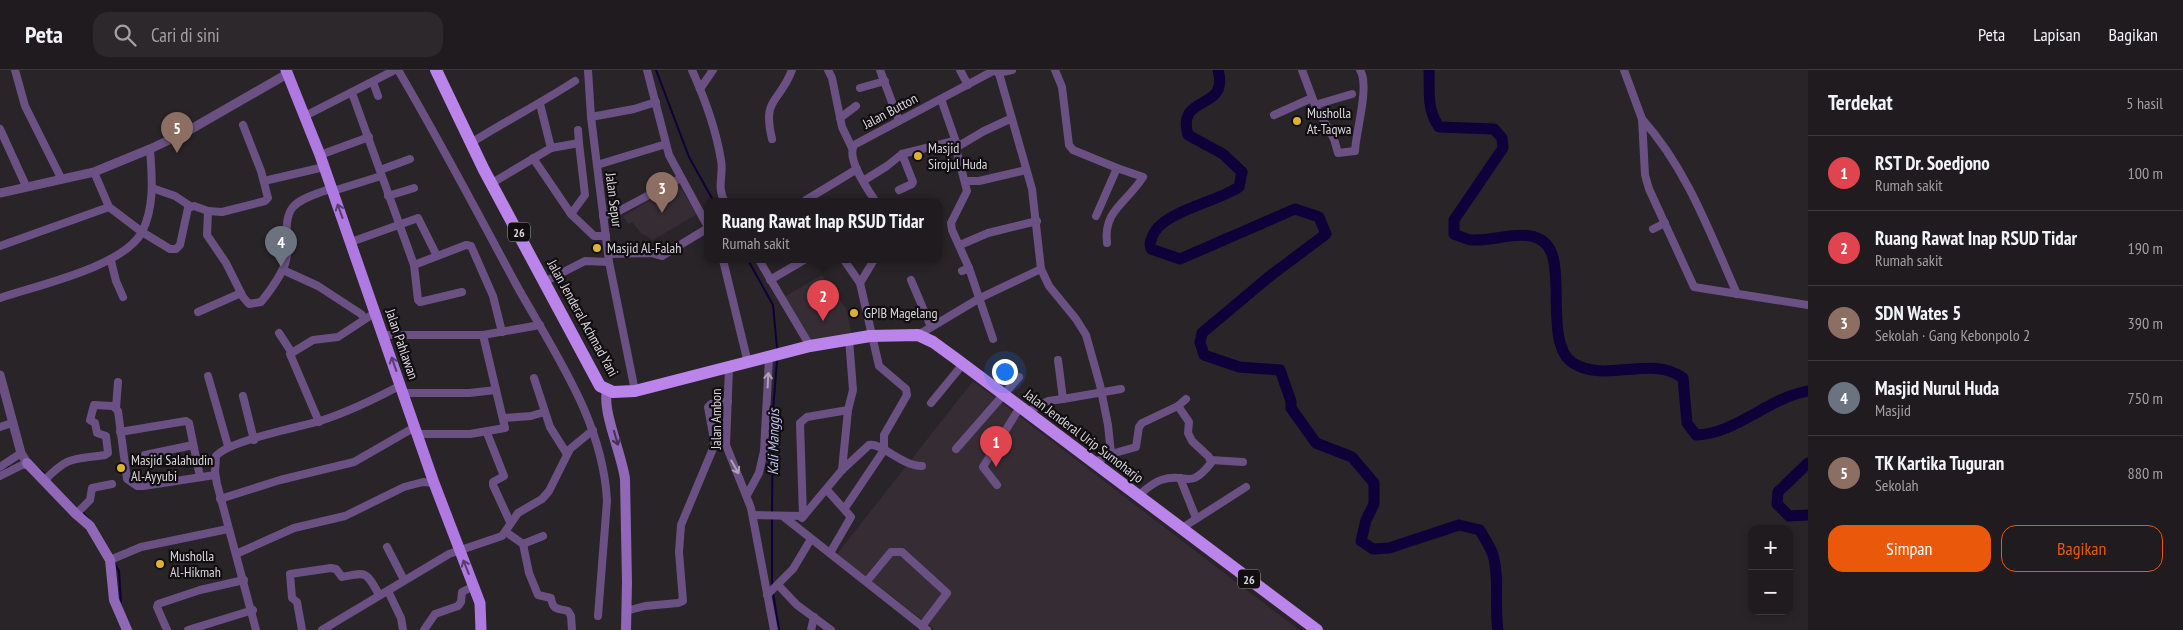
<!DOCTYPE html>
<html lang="id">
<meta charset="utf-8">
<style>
:root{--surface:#1f1b1e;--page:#2c282b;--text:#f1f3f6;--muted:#a1a1a4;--line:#3c393c;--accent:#ea580c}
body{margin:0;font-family:"PT Sans Narrow",sans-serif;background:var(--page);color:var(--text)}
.controls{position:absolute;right:15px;bottom:15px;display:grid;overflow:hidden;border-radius:10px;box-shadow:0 2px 8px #0003}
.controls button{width:45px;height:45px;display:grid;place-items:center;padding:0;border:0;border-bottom:1px solid var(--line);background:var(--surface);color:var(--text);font:25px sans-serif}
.you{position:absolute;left:1004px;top:301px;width:18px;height:18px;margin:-12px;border:4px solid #fff;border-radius:50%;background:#1a73e8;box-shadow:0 0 0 8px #1a73e833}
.badge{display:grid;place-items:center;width:32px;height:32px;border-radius:50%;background:var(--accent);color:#fff;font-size:16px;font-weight:700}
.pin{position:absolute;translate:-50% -41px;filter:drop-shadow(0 1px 2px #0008)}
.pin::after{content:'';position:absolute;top:26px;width:18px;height:15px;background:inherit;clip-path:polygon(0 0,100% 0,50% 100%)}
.popup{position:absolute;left:704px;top:128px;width:238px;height:65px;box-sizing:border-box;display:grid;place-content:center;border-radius:10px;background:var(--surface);filter:drop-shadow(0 1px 4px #0005);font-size:16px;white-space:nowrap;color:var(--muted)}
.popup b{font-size:19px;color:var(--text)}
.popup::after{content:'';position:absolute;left:50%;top:100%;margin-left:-10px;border:10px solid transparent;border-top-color:var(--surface)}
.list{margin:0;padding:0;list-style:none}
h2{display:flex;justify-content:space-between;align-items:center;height:65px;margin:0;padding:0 20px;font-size:21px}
h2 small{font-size:16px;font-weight:400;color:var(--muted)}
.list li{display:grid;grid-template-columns:32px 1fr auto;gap:15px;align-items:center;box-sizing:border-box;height:75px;padding:0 20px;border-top:1px solid var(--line)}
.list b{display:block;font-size:19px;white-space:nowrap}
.list p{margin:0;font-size:16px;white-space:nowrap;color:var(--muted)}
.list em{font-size:16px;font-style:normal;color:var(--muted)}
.actions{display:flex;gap:10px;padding:15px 20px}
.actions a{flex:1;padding:11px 0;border:1px solid var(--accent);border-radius:15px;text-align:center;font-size:18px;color:var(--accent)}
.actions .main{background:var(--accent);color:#fff}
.icon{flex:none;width:28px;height:28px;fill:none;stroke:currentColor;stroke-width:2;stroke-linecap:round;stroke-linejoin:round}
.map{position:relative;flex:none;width:1808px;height:560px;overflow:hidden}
header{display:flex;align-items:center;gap:30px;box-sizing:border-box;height:70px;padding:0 25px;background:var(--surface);border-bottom:1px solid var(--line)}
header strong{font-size:24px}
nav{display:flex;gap:28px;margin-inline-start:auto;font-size:18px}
.search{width:350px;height:45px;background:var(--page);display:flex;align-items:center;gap:12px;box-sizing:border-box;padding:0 18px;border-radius:15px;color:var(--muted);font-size:19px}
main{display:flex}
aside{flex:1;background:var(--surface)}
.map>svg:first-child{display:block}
</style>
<header>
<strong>Peta</strong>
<div class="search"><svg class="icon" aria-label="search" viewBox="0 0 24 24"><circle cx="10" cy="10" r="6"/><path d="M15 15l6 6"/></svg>Cari di sini</div>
<nav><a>Peta</a><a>Lapisan</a><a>Bagikan</a></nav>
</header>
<main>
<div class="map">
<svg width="1808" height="560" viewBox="0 0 1808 560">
<rect width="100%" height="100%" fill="#292428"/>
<g fill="#352c34">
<polygon points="678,114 697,144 653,170 641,163 632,152 628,154 623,146"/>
<polygon points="822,205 833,223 846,238 852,265 811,275 784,227"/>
<polygon points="973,311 1299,560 935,560 837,484"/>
</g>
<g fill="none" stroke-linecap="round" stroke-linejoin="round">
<g stroke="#0e0038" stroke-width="2">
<polyline points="656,0 689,87 714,132"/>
<polyline points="748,190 773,235 777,278"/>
<polyline points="34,395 44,403"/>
<polyline points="0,401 9,397"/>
<polyline points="82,442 89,449"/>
<polyline points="772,443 773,340 777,291"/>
<polyline points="772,448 772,516"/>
<polyline points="114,492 119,501 121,533"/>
<polyline points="773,523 779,560"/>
</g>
<g stroke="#0e0038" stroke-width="11">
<path d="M1218,0c12,42 -42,23 -30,65l35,19 19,18 -3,15c-21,14 -70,24 -83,43 -3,4 -5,10 -6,14l1,5 29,10 115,-50 24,8 7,17 -56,42 -68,57 -2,9 4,13 35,12 41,3 11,31v7l25,35 36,14 22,26v21l-8,16 -5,21 12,8 16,-1 70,-23 21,5c4,8 10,16 13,25 7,24 1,50 5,75"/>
<path d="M1429,0c1,21 -3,38 10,57l55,2 8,9 1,10 -49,72v14c6,2 13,6 19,6 25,2 67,-19 79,14 10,28 -5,93 21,109 34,21 78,-9 110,15l4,45 9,12c40,-1 72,-37 112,-44"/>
<polyline points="1808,393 1778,422 1777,434 1789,446 1808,445"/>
</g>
<g stroke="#6b5183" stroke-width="8">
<polyline points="15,0 25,36 61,108"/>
<path d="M398,0c42,71 80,144 119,216 38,68 86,135 90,215l-9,115"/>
<polyline points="588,0 591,47 609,192 635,321"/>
<polyline points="647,0 669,85 708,157"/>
<path d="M692,0c13,29 24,59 29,90 3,15 -5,27 4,42"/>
<polyline points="828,0 832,8 842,57 852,78"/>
<polyline points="880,0 899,51"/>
<polyline points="960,0 968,15"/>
<polyline points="998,0 1032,119 1041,199 1049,216 1076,249 1086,265 1100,315 1108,355 1111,384"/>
<polyline points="1055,0 1062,17 1069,75 1073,80 1117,98 1096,146"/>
<path d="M1302,0l13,35 19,34 4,14 17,-2c1,-21 15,-65 5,-81"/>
<polyline points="1624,0 1642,49 1645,105 1649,119 1694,217 1808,235"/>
<polyline points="998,3 1012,0"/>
<polyline points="373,12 378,26"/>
<polyline points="860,18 885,11"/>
<polyline points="700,19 713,0"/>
<polyline points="352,23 414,195"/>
<polyline points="941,29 956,72"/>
<polyline points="540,34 551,78"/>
<polyline points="1315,35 1352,24"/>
<polyline points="1274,45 1312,28"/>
<polyline points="305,46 393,1"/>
<polyline points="591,47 634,39 656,32"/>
<polyline points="840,48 856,36"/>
<path d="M1642,49c45,50 68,114 95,175"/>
<polyline points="0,59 26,116"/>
<polyline points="578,60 579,73"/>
<path d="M772,69c-10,-42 7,-35 20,-69"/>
<path d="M471,73c35,-22 70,-40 104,-62"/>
<polyline points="957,77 984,61 1010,49"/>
<polyline points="320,85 369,67"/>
<polyline points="533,88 571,144 594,166 606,166"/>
<polyline points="597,95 666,74"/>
<polyline points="380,100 410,89"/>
<path d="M94,102l15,35 33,25 28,17h6l4,-4 8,-37 6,-2 14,5 -1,24 19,28 17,34 6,7 12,-2c9,-11 25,-33 26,-47 1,-15 -4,-36 6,-48 9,-10 27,-14 39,-19"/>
<polyline points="264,111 324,97"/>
<polyline points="863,111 887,96 902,84 954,71 967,121 951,153 952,160 969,198"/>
<polyline points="966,111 979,111 1026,100"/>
<polyline points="492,113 551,78 579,73 585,125 571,144"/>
<polyline points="152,118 175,126 190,136"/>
<polyline points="899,120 912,114 913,112 902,84"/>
<polyline points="333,121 381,106"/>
<polyline points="388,126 414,118"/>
<polyline points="806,130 857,99"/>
<path d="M876,132c-8,-12 -30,-43 -22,-57l141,-75"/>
<polyline points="208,141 222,142 265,131 268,128 261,101 243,55"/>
<polyline points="603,146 619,141 681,108"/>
<polyline points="1653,159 1665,153"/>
<polyline points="351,172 418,148 437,186"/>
<path d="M1107,173c-4,-33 20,-40 36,-66l-26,-9"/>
<polyline points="960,175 988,163 1037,151"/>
<polyline points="0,176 109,137"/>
<polyline points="608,184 651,183 662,186 708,158"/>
<polyline points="723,190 748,293"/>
<polyline points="759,190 810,276"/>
<polyline points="844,190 860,213"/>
<polyline points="111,191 116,211 123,227"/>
<polyline points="283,200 318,216 361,244 365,249"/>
<polyline points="962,201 969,198 993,269"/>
<polyline points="770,210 804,190"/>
<polyline points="911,210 931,257"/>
<polyline points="546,211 585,191 609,192"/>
<polyline points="462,222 420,232 418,230 414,195 466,175 471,176 493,226 502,262"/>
<path d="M0,228c38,-13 123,-31 142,-66 13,-26 10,-55 8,-83"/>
<polyline points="198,242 241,223"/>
<polyline points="279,263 292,283"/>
<polyline points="384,265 483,265 540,255"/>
<polyline points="918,265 980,228 1041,199"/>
<polyline points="1058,290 1063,329 1121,319"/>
<polyline points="729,298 726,375 751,438 774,560"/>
<polyline points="208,306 228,376"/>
<polyline points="534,308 550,357 567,384"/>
<polyline points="403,323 469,323 496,320"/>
<polyline points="243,326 254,370"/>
<polyline points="931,333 963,294"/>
<polyline points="116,338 118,312"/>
<polyline points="1027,342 1048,331 1063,329"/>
<polyline points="504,348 531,346 544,342"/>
<polyline points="319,352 290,284 313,270 338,267 376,242"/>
<polyline points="0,357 12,353"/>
<polyline points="120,362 186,351 189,353 200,407"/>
<polyline points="487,363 504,406 493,412 493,415 510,452"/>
<polyline points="417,364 470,364 505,358 483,265"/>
<polyline points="715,375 708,337 711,334 728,331"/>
<polyline points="956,379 1019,307"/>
<polyline points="145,385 193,375"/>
<polyline points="1211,390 1243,392"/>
<polyline points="1093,393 1111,384 1136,377 1139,357 1142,353 1178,336 1186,329"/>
<polyline points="0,397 21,383"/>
<polyline points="842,400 848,340"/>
<polyline points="0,406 22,395 28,395"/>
<polyline points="1180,408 1196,448"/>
<path d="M44,411c25,-26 29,-21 61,-26l3,-2 -2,-17 -9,-3 -2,-10 -5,-3 4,-15 19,1 5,5 9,68 10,7h6l72,-11"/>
<polyline points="997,415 983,397 1020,337"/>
<polyline points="827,420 851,447 830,483"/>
<polyline points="747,425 759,403 764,381 769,288"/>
<path d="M1138,426c7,-6 14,-13 23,-16 26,-9 27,12 50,-17l-2,-6 -17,-16 -4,-8 1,-11 -11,-16"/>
<polyline points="220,429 280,410 354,392 415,357"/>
<polyline points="845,438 884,380 884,365 907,325 906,319 879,296 860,213 874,190"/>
<polyline points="76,444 90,430 92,418 112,414"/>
<polyline points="753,445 803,446 800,353 807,347 848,340 853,320 849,269"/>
<polyline points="784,447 927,560"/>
<path d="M802,448l40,-48 27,-25c12,-3 32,21 53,21"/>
<polyline points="1182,458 1246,417"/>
<path d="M506,462l17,12 6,29 9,22 13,3c2,13 7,10 17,13l3,5 1,14"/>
<polyline points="523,474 543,466"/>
<polyline points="387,477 404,510"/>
<polyline points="236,484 294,458 345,446 404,417 423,412 434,413"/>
<polyline points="110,490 141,477 228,459"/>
<polyline points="867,511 891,482 902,482 947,523 922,556"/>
<polyline points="779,516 797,535 831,560"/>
<polyline points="388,521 401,548 403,560"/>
<polyline points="767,525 793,499 811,469"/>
<polyline points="626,541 645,536 678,533 683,531 679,482 681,455 717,369 726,364"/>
<polyline points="167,560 157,537 158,534 200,520 244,510"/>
<polyline points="188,560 253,540"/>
<path d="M256,560l-39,-146 -2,-12 1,-16c12,-15 83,-29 104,-35 28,-9 55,-22 81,-36"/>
<path d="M302,560l-5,-28 -5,-4 -2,-24 41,-6 5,1 6,8c24,-5 24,-6 36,16"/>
<polyline points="322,560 449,484 502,466 518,443 542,429 549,421 570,379 593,360"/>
<polyline points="424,560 435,544 458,536 461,532 462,522 474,516"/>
<polyline points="811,560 814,547"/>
</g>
<g stroke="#6b5183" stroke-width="9">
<polyline points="0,123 94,102 150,79 186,62 287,4"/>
<polyline points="0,305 21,383 27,393"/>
</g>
<g stroke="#9167b8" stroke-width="10">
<path d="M607,321c-5,20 15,64 18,88l2,103 -1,48"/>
<polyline points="27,393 76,444 90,456 110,490 114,530 127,560"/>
</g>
<polyline stroke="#b078e1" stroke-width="11" points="286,0 320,85 434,413 480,533 481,560"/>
<polyline stroke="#ba84eb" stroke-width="12" points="436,0 484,100 600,316 613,322 635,321 810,276 870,266 918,265 933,272 955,288 1317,560"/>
</g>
<defs><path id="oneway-shaft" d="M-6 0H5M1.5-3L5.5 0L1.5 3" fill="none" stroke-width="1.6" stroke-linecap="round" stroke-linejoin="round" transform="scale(1.25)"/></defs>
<g stroke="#583e6e">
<use href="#oneway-shaft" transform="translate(340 141) rotate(-110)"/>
<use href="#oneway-shaft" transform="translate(394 294) rotate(-109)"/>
<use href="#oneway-shaft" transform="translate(466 497) rotate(-112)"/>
</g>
<g stroke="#aea2b8">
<use href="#oneway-shaft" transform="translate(768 310) rotate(-87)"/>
<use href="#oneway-shaft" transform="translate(735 397) rotate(61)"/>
</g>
<use stroke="#443253" href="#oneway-shaft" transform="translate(616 368) rotate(74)"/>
<g fill="#ddb133" stroke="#100e10" stroke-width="2">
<circle cx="1297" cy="51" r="5"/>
<circle cx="918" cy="86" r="5"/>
<circle cx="597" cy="178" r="5"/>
<circle cx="854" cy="243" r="5"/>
<circle cx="121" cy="398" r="5"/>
<circle cx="160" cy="494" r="5"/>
</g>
<g text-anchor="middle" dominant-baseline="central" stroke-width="4.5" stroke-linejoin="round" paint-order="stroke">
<g fill="#100e10" stroke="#9e9b9e" stroke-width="1">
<rect x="508" y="152.5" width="22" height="19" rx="4"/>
<rect x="1238" y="499.5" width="22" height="19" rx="4"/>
</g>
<g font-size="12" font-weight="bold" fill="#dbd8db">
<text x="519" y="162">26</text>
<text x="1249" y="509">26</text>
</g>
<g font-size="14" fill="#dbd8db" stroke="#100e10">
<text transform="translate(890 41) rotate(-28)">Jalan Button</text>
<text transform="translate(614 130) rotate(83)">Jalan Sepur</text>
<text transform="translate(583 248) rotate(61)">Jalan Jenderal Achmad Yani</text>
<text transform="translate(402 274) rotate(71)">Jalan Pahlawan</text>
<text transform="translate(716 349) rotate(-90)">Jalan Ambon</text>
<text transform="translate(1084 366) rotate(37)">Jalan Jenderal Urip Sumoharjo</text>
</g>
<g font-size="14" fill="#dbd8db" stroke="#100e10" text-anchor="start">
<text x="1307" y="43">Musholla<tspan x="1307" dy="16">At-Taqwa</tspan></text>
<text x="928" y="78">Masjid<tspan x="928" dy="16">Sirojul Huda</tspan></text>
<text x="607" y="178">Masjid Al-Falah</text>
<text x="864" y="243">GPIB Magelang</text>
<text x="131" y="390">Masjid Salahudin<tspan x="131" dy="16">Al-Ayyubi</tspan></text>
<text x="170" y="486">Musholla<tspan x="170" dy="16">Al-Hikmah</tspan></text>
</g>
<g font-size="15" font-style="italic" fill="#bebfec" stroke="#100e10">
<text transform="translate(773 372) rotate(-89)">Kali Manggis</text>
</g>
</g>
</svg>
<div class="controls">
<button>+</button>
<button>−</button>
</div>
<div class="you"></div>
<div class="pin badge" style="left:996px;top:397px;background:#e0444e">1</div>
<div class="pin badge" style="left:823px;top:251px;background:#e0444e">2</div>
<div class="popup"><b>Ruang Rawat Inap RSUD Tidar</b>Rumah sakit</div>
<div class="pin badge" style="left:662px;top:143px;background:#8d6e63">3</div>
<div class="pin badge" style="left:281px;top:197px;background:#6b7280">4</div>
<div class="pin badge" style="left:177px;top:83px;background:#8d6e63">5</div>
</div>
<aside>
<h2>Terdekat<small>5 hasil</small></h2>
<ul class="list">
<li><span class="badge" style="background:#e0444e">1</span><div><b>RST Dr. Soedjono</b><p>Rumah sakit</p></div><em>100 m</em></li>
<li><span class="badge" style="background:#e0444e">2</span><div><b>Ruang Rawat Inap RSUD Tidar</b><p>Rumah sakit</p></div><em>190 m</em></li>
<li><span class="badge" style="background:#8d6e63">3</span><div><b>SDN Wates 5</b><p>Sekolah · Gang Kebonpolo 2</p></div><em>390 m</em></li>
<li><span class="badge" style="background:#6b7280">4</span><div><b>Masjid Nurul Huda</b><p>Masjid</p></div><em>750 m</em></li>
<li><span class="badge" style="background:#8d6e63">5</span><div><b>TK Kartika Tuguran</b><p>Sekolah</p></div><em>880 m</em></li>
</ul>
<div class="actions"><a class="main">Simpan</a><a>Bagikan</a></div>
</aside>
</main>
